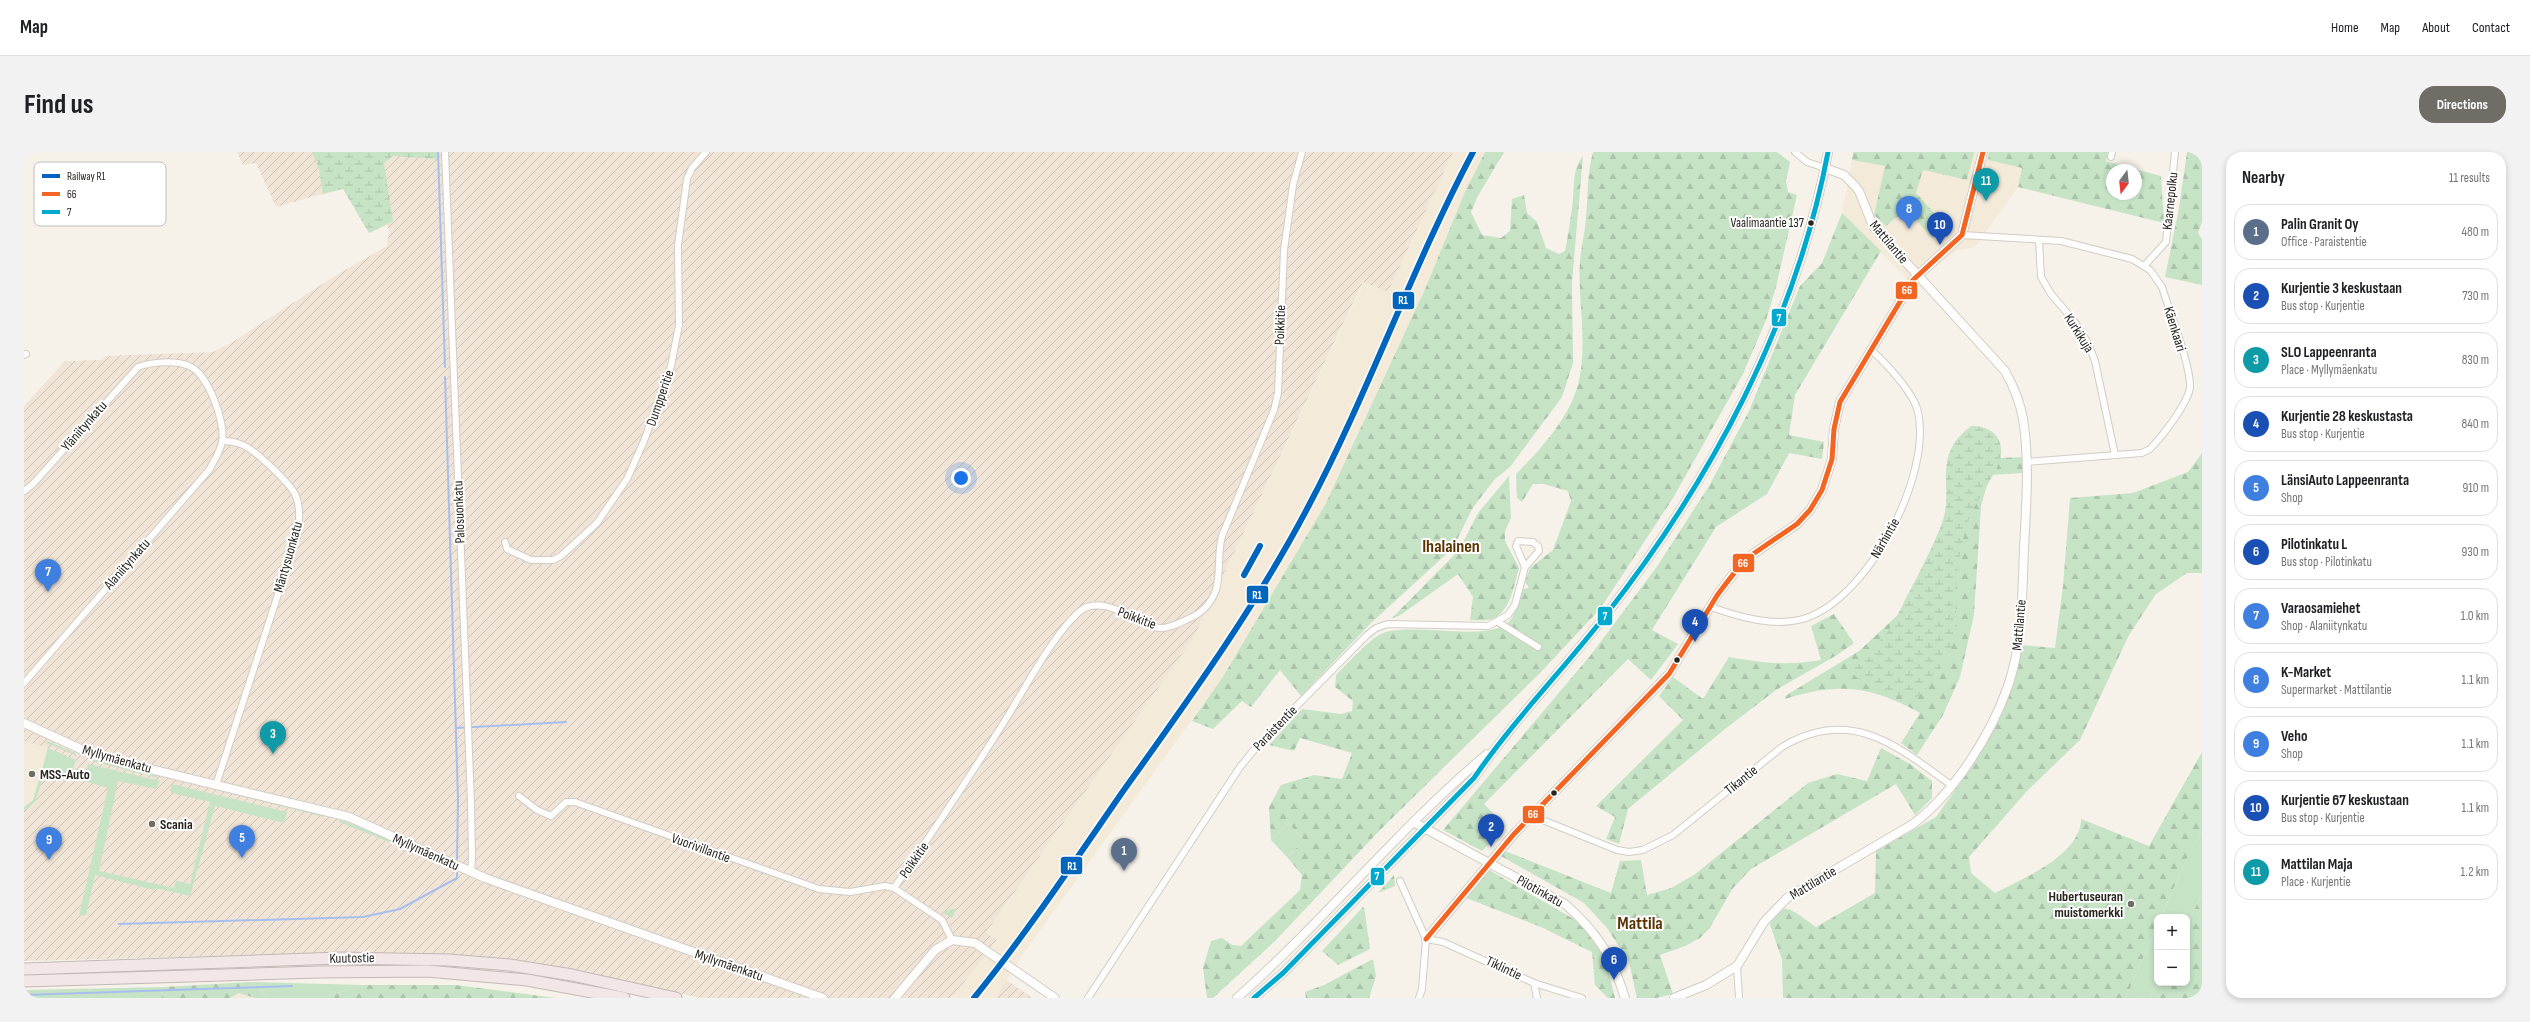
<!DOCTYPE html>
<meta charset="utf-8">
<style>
:root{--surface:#fff;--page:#f2f2f2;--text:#202124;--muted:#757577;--line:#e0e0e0;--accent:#706d66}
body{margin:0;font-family:"Sofia Sans Condensed",sans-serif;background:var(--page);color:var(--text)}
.controls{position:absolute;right:12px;bottom:12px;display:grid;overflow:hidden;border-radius:8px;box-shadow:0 2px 6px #0003}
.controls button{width:36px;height:36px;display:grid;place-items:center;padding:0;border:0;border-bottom:1px solid var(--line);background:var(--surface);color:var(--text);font:20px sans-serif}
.compass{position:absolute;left:2082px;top:12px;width:36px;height:36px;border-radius:50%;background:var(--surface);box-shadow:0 2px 6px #0003;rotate:195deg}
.you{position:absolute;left:937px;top:326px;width:14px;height:14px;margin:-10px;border:3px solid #fff;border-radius:50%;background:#1a73e8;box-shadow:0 0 0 6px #1a73e833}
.badge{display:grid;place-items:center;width:26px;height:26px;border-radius:50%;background:var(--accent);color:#fff;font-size:13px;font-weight:700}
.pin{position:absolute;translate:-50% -33px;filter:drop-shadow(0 1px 2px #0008)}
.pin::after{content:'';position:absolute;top:21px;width:14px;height:12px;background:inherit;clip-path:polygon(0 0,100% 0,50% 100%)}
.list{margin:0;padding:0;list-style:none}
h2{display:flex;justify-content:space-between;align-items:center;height:52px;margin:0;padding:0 16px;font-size:17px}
h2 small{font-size:13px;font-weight:400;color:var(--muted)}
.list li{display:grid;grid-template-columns:26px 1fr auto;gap:12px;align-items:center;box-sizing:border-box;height:56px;margin:0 8px 8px;padding:0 8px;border:1px solid var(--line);border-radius:16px}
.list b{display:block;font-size:15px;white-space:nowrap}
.list p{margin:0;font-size:13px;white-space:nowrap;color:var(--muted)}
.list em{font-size:13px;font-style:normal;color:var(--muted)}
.map{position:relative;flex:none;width:2178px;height:846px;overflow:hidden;border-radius:16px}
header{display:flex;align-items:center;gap:24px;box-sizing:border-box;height:56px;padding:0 20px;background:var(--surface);border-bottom:1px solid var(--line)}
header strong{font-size:19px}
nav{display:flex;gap:22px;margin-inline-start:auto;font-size:14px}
.intro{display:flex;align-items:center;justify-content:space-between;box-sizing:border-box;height:96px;padding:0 24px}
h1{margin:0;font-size:28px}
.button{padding:10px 18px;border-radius:16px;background:var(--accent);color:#fff;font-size:14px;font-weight:700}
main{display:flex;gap:24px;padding:0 24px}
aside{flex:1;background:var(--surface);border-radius:16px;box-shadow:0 2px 6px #0003}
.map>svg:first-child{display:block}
</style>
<header>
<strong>Map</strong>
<nav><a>Home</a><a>Map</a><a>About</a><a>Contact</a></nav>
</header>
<div class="intro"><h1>Find us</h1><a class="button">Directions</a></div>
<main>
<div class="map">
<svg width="2178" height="846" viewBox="0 0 2178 846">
<defs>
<pattern id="industrial-furrows" width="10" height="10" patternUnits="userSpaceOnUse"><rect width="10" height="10" fill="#f0e4d7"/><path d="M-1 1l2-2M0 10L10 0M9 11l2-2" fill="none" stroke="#cec3b8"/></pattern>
<pattern id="forest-firs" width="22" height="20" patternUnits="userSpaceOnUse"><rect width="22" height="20" fill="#c6e3c6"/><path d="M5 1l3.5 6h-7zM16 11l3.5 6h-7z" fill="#aac3aa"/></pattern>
<pattern id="wetland-marsh" width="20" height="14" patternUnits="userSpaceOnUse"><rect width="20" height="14" fill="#c6e3c6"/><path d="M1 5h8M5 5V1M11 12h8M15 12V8" fill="none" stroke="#aac3aa"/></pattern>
</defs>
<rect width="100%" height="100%" fill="#f6f2ea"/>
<g fill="#f3eada">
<polygon points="1429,0 1461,0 1440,42 1402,135 1301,353 1250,442 1200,523 997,805 972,846 926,846 973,789 962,782 1170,485 1340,130 1364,140"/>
<polygon points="1950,0 1965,0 1964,8 1999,16 1994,35 1951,95 1932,99 1888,132 1818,61 1828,8 1861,14 1883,57 1923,75 1892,41 1899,18 1943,28"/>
<polygon points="0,589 24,596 9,648 0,655"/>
<polygon points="215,841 229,844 231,846 206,846"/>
</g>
<g fill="url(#industrial-furrows)">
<polygon points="213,0 1429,0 1364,140 1339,130 1170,485 962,781 973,788 938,833 926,846 676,846 560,819 491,808 426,802 315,801 0,809 0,659 11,650 24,596 0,589 0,254 41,209 79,208 81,204 189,200 207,191 309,125 363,94 365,78 363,73 345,81 319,36 252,55 232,11 219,13"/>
<polygon points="982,828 1009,846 972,846"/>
</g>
<g fill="#c6e3c6">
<polygon points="23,589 51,601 53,604 22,591"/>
<polygon points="24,596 52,608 46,625 22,618 11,650 0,659 0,655 9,648"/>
<polygon points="73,607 133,623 134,626 67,609"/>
<polygon points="64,612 136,629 132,637 94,629 75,719 150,736 152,729 166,732 186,650 148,641 146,639 148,632 263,660 260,671 191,654 166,744 132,736 130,738 71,723 62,763 55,764 84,636 61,629"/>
<polygon points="152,628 300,663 300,665"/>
<polygon points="315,668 344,677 420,712 315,670"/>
<polygon points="1264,671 1280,688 1263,705 1247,688"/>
<polygon points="2178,679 2178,742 2163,772 2163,765 2137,765 2160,712"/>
<polygon points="933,756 928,766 918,760"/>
<polygon points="2133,774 2134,831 2126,846 2102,846"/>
<polygon points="226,830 339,833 297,846 245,846"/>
<polygon points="139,835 138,846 0,846 0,838"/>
</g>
<g fill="url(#forest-firs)" fill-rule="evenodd">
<path d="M1461,0h19l-26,44 -7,16 11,23 19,3 9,-7 2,-32 12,-4 3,18 10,9 9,26 13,6 6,-3c3,-14 5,-29 7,-43 3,-17 -1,-38 11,-52l-11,126 1,81 -11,34 -52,70 -16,13 -22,29 -19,39 -83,76 -69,72 -21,-26 -29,37 -9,-6 -29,28 -21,-8 32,-46 101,-170 101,-218 38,-93z"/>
<path d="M1569,0h184l13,10 -4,19 2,11 9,3 -21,92 -10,33 -23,54 -70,124 -73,111 -60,64 -160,157 -104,110 -63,58h-6l-4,-30 8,-27 11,-3 10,7 9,1 59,-56 2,-15 -15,-18 17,-17 -16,-17 -17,17 -2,-33 12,-22 33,-10 28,4 10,-26 -52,-15 -6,13 -25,-6 33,-36 39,5 11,-3 1,-10 -18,-14 1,-12c10,-10 34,-36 45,-41 30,-14 113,12 131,-16 5,-9 7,-20 11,-29l6,-1 -4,-6 5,-14 23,-18 18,-49 -3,-10 -24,-7h-11l-11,18 -5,-4 -1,-24c23,-23 49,-51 60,-83 14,-43 1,-86 4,-130 1,-14 5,-28 6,-43 2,-22 1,-44 7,-66z"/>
<polygon points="1829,0 1950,0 1943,28 1899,18 1892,41 1923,75 1908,86 1883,57 1862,74 1850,63 1861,14 1828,8"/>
<path d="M1965,0h119l-2,9 55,15 3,47 -146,-36 4,-19 -34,-8zM2088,18h24v24h-24z"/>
<polygon points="2163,0 2178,0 2178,70 2174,81 2178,87 2178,133 2141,125 2155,56"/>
<polygon points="1818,61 1857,99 1771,243 1765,283 1800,290 1798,307 1765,301 1743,342 1692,375 1628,478 1654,492 1627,528 1604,507 1460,652 1482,674 1458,699 1419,678 1566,504 1632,416 1685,334 1725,259 1776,134 1798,111"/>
<path d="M2178,301v120h-15l-31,21 -27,41 -49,105 -52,50 -59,67 2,16 24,20c27,-14 86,-38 86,-74l68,27 53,-94v79l-18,33 -23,53h-4v9l-31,72h-343l-1,-39 -12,-34 3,-12 10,-5c13,2 22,12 33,19l59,-34 1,-42 60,-34 31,-44 30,-48 16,-39 9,-41 33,3 8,-62 7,-88 63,-5 55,-21z"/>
<path d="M1998,305v16l-32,2 -9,31 -7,109 -14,62 -17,38 -26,40 -16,-12 19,-30c-49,-27 -81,-31 -135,-14v-3l74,-45 71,-66 46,-126z"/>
<path d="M1485,324l2,42 -6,13v10l14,27c-5,16 -8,44 -27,51 -6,2 -16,1 -22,1l3,-23 -15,-23 -59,42 -7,2 67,-68 19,-37z"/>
<path d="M1810,462l20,29 -17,12 -61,35 -51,39 -97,80 -9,35 -13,-5 9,-22 -19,-11 87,-86 -24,-24 14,-19 30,22 26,-42c34,6 58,9 92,3l-10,-34z"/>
<polygon points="1857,596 1886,612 1908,629 1908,646 1891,663 1872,632 1727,717 1709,736 1685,777 1676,786 1661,794 1636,803 1649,842 1632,846 1613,846 1605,810 1583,776 1560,751 1477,704 1481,699 1587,741 1596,709 1617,708 1623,743 1647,736 1670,723 1784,631 1813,622 1843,629"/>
<polygon points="1465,718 1555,770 1581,805 1591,846 1584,846 1571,833 1568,800 1517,775 1442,746"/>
<polygon points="1370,723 1371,734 1354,741"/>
<polygon points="2178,742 2178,846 2126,846 2134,831 2163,831 2163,772"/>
<polygon points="1340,754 1346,797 1314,813 1298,799"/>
<polygon points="1349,807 1352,824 1345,846 1282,846 1281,840 1300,833"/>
<polygon points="226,830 245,846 231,846 215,841 206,846 138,846 139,835"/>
<polygon points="339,833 432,833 532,846 297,846"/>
</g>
<g fill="url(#wetland-marsh)">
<polygon points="288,0 414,0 414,7 369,4 360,11 369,69 345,81 319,37 299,42 295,17"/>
<path d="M1947,274c18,0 32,9 30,29 -1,15 -26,46 -32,64 -7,21 -11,44 -13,66 -2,12 0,23 1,36 2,24 -23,64 -42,78 -17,-3 -58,-13 -65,-30 10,-13 25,-22 35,-34 9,-11 15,-25 21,-37 13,-25 26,-49 36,-75 13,-36 -12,-66 29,-97z"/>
</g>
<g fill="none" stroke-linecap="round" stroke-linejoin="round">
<g stroke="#a8bfee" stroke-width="2">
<polyline points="414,0 421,215"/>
<polyline points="421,225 434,647 433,707"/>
<polyline points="432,576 542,570"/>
<polyline points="95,772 339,765 376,757 433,726 433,718"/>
<polyline points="0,843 268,834"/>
</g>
<defs>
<g id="street">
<polyline points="421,0 447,650 448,707 447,720"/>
<polyline points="1771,0 1783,10 1801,16"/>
<polyline points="2087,5 2088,0"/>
<path d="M1938,83l99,6 71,18 18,11 12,17c7,23 29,79 28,100 -1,15 -29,51 -40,62l-8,4 -115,9"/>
<polyline points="2015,88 2017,125 2027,142 2050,169 2064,191 2071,209 2091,303"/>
<polyline points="2120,114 2142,90 2151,0"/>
<polyline points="0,203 2,202"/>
<path d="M0,339l8,-6 106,-118c13,-5 38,-7 51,-1 19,7 37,57 33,76 -2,10 -8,19 -13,28l-185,213"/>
<polyline points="481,390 483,397 507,408 529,408 537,404 573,371 603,327 620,289 647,214 655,173 654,93 663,27 668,16 682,0"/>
<path d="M1687,455c28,10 65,21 95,11 63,-21 126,-143 112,-206 -4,-19 -33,-50 -47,-62"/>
<polyline points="1474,470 1514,495"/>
<path d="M192,633l81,-249c2,-14 4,-26 -1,-40 -5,-12 -41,-46 -53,-51 -7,-3 -13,-4 -21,-4"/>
<polyline points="495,644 513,658 527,664 542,650 551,650 795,737 826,740 861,734 870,736 918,768 928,788"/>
<path d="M1508,662l8,5 77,31 12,2 14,-2 30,-15 109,-88c68,-41 114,-2 169,38"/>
<polyline points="1376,729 1402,787 1398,837 1395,846"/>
<path d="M870,736c39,-56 76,-112 112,-169 19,-31 47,-84 73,-107 22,-20 58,11 80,16 10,1 22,-6 31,-10 12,-5 21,-15 26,-28 5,-17 1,-36 6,-54l52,-126 4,-17 6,-143 9,-65 9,-33"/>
<polyline points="1402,787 1419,790 1510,831 1558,846"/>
<polyline points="1713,814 1715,846"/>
<polyline points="1510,831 1513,846"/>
<polyline points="1064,846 1216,615 1234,593 1343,483 1352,476 1364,472 1464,474 1484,463 1491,453 1501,415 1515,399 1514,394 1509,390 1494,389 1492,394 1501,415"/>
</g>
<g id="secondary">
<polyline points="0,571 61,599 85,607 325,665 461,726 799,846"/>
<path d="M1391,671l150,81c33,29 47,52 60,94"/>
<polyline points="1402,787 1490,682 1645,522 1694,442 1714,416 1729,402 1773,372 1786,358 1798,338 1808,307 1810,277 1816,250 1889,128 1938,83 1959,0"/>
<polyline points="871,846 911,798 928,788 951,791 1031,846"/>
<path d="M1213,846c87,-77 161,-169 250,-244"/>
<path d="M1230,846l29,-25 191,-195c39,-57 88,-107 131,-162 106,-135 191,-294 223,-464"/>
<path d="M1650,846l32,-13 31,-19 27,-44 23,-24 126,-74c41,-31 78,-89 95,-138 15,-43 14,-92 16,-137 2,-43 6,-87 -1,-130 -3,-18 -9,-32 -18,-48l-132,-145 -14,-35 -5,-6 -10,-10 -19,-7"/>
</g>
<g id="highway">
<polyline points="0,817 316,806 425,808 486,813 548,823 652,846"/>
<polyline points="0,829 294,820 403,819 503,828 600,846"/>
</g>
</defs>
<use href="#street" stroke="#d1cdc6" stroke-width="8"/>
<use href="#secondary" stroke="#d1cdc6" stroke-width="10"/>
<use href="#highway" stroke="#c4b8b6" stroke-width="13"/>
<use href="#street" stroke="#fefdfc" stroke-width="6"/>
<use href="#secondary" stroke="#fefdfc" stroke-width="8"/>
<use href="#highway" stroke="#f2e6e7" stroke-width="11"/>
<defs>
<polyline id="bus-1" points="1402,787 1490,682 1645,522 1694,442 1714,416 1729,402 1773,372 1786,358 1798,338 1808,307 1810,277 1816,250 1889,128 1938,83 1959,0"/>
<path id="bus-2" d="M1230,846l29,-25 191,-195c39,-57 88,-107 131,-162 106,-135 191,-294 223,-464"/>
</defs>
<use href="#bus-1" stroke="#fff" stroke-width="8"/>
<use href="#bus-2" stroke="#fff" stroke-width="8"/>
<use href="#bus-1" stroke="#f26522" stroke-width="5"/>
<use href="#bus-2" stroke="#00a9ce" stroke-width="5"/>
<defs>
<g id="rail-1">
<polyline points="1220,423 1236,394"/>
<path d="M950,846c52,-64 98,-133 145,-201 67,-94 135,-187 189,-290 61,-115 104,-240 165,-355"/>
</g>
</defs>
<use href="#rail-1" stroke="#fff" stroke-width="9"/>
<use href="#rail-1" stroke="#0065bd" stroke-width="6"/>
</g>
<g fill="#28251f" stroke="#fff" stroke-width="1.5">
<circle cx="1787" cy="71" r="3.5"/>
<circle cx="1653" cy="508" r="3.5"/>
<circle cx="1530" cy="641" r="3.5"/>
</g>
<g fill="#706d66" stroke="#fff" stroke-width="1.5">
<circle cx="8" cy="622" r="4"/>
<circle cx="128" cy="672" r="4"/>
<circle cx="2107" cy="752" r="4"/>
</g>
<g text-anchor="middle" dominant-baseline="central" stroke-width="4" stroke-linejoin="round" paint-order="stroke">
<g font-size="13" fill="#28251f" stroke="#fff" text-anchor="end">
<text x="1780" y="71">Vaalimaantie 137</text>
</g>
<g font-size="14" fill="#28251f" stroke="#fff">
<text transform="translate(2146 49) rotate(-84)">Kaarnepolku</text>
<text transform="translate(1865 90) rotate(50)">Mattilantie</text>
<text transform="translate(1256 173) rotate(-88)">Poikkitie</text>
<text transform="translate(2151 177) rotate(73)">Käenkaari</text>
<text transform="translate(2055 181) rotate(58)">Kurkikuja</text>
<text transform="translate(636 246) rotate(-71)">Dumpperitie</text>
<text transform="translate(60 274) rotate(-49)">Yläniitynkatu</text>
<text transform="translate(435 360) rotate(-92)">Palosuonkatu</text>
<text transform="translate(1861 386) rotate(-60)">Närhintie</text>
<text transform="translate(264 405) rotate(-74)">Mäntysuonkatu</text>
<text transform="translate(103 412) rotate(-49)">Alaniitynkatu</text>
<text transform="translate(1113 466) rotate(21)">Poikkitie</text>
<text transform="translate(1995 473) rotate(-85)">Mattilantie</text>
<text transform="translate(1251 576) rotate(-46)">Paraistentie</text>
<text transform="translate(93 607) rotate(16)">Myllymäenkatu</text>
<text transform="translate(1717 628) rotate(-39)">Tikantie</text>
<text transform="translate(677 696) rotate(20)">Vuorivillantie</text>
<text transform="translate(402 700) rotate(24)">Myllymäenkatu</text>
<text transform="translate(890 708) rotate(-55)">Poikkitie</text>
<text transform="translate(1789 731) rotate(-31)">Mattilantie</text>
<text transform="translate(1516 739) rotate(29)">Pilotinkatu</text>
<text transform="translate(328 806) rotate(-1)">Kuutostie</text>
<text transform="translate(705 813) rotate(19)">Myllymäenkatu</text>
<text transform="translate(1480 816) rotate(25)">Tiklintie</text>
</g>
<g font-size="14" font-weight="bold" fill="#28251f" stroke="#fff" text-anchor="start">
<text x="16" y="622">MSS-Auto</text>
<text x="136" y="672">Scania</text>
<text x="2099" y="744" text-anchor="end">Hubertuseuran<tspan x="2099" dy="16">muistomerkki</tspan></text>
</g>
<g font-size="18" font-weight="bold" fill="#5b3303" stroke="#fff">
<text x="1427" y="394">Ihalainen</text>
<text x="1616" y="771">Mattila</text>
</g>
</g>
<rect x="10" y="10" width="132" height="64" rx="6" fill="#fff" stroke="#bebebc" stroke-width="1"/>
<rect x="18" y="22" width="18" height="4" fill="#0065bd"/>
<rect x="18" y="40" width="18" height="4" fill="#f26522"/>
<rect x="18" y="58" width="18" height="4" fill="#00a9ce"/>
<g font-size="11" fill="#28251f">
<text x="43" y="28">Railway R1</text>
<text x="43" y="46">66</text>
<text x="43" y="64">7</text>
</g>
<g stroke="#fff" stroke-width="1.5">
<rect x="1871" y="129" width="23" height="19" rx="4" fill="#f26522"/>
<rect x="1368" y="139" width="23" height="19" rx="4" fill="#0065bd"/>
<rect x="1747" y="156" width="16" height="19" rx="4" fill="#00a9ce"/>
<rect x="1708" y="401" width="23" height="20" rx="4" fill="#f26522"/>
<rect x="1222" y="433" width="23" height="19" rx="4" fill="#0065bd"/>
<rect x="1573" y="454" width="16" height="20" rx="4" fill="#00a9ce"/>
<rect x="1498" y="653" width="23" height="19" rx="4" fill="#f26522"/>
<rect x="1036" y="704" width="23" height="19" rx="4" fill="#0065bd"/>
<rect x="1346" y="715" width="15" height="19" rx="4" fill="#00a9ce"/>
</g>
<g font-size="11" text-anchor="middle" font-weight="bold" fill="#fff">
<text x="1883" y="142">66</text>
<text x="1379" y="152">R1</text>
<text x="1755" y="170">7</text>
<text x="1719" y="415">66</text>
<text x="1233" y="447">R1</text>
<text x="1581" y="468">7</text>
<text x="1509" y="666">66</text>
<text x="1048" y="718">R1</text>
<text x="1353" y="728">7</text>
</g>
</svg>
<div class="controls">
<button>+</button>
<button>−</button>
</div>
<svg class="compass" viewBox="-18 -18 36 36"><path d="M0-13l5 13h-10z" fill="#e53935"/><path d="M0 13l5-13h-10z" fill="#757577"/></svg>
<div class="you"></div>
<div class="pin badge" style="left:1100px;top:719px;background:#5c6f8a">1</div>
<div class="pin badge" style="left:1467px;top:695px;background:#1a4fb4">2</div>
<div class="pin badge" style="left:249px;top:602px;background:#0f9aa8">3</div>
<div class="pin badge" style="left:1671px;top:490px;background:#1a4fb4">4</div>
<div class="pin badge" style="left:218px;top:706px;background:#3f7fe0">5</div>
<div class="pin badge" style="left:1590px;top:828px;background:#1a4fb4">6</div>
<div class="pin badge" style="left:24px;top:440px;background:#3f7fe0">7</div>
<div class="pin badge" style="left:1885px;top:77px;background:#3f7fe0">8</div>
<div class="pin badge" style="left:25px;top:708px;background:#3f7fe0">9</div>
<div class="pin badge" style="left:1916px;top:93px;background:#1a4fb4">10</div>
<div class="pin badge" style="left:1962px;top:49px;background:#0f9aa8">11</div>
</div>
<aside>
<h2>Nearby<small>11 results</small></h2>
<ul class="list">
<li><span class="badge" style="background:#5c6f8a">1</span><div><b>Palin Granit Oy</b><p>Office · Paraistentie</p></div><em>480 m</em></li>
<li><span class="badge" style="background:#1a4fb4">2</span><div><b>Kurjentie 3 keskustaan</b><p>Bus stop · Kurjentie</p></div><em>730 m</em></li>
<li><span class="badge" style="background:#0f9aa8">3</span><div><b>SLO Lappeenranta</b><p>Place · Myllymäenkatu</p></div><em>830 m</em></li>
<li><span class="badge" style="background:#1a4fb4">4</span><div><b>Kurjentie 28 keskustasta</b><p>Bus stop · Kurjentie</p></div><em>840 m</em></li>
<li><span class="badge" style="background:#3f7fe0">5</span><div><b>LänsiAuto Lappeenranta</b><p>Shop</p></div><em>910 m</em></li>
<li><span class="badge" style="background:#1a4fb4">6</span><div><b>Pilotinkatu L</b><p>Bus stop · Pilotinkatu</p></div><em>930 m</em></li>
<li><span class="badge" style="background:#3f7fe0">7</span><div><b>Varaosamiehet</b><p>Shop · Alaniitynkatu</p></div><em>1.0 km</em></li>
<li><span class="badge" style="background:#3f7fe0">8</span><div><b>K-Market</b><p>Supermarket · Mattilantie</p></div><em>1.1 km</em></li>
<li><span class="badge" style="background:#3f7fe0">9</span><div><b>Veho</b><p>Shop</p></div><em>1.1 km</em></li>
<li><span class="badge" style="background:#1a4fb4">10</span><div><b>Kurjentie 67 keskustaan</b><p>Bus stop · Kurjentie</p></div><em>1.1 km</em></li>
<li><span class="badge" style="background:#0f9aa8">11</span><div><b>Mattilan Maja</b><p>Place · Kurjentie</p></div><em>1.2 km</em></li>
</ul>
</aside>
</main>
